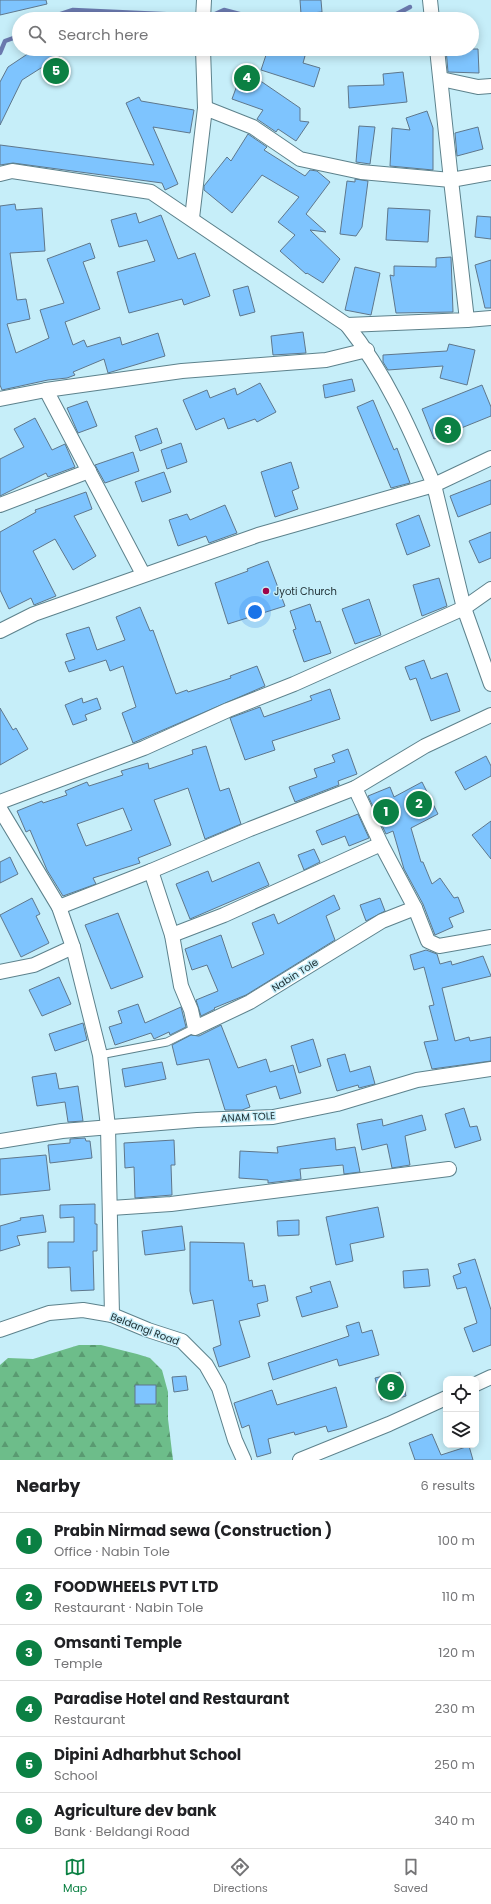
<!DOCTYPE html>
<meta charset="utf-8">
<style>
:root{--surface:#fff;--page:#f2f2f2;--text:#202124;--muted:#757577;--line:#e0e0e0;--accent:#0b8043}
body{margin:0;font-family:Poppins,sans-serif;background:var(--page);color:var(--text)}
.controls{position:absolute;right:12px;bottom:12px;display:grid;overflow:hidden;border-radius:8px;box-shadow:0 2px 10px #0003}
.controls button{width:36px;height:36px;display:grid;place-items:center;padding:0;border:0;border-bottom:1px solid var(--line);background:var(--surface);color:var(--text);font:20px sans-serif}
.you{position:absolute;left:255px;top:612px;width:14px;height:14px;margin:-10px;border:3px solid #fff;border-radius:50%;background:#1a73e8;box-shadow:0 0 0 6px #1a73e833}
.badge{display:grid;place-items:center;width:26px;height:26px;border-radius:50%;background:var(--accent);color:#fff;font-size:13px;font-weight:700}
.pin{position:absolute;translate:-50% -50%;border:2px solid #fff;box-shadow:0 1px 4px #0006}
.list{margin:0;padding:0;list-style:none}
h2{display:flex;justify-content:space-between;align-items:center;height:52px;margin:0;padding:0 16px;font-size:17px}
h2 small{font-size:13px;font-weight:400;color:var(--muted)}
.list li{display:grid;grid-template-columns:26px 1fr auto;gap:12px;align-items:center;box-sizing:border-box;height:56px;padding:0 16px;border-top:1px solid var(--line)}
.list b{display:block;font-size:15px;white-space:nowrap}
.list p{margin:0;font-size:13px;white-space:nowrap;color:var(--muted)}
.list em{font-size:13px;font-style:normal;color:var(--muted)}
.icon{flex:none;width:22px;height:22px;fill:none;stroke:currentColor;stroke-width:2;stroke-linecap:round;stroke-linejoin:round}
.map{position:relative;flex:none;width:491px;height:1460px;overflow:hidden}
.search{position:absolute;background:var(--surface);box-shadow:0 2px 10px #0003;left:12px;right:12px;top:12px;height:44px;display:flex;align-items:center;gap:10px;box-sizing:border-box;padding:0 14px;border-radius:22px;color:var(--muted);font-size:15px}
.sheet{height:388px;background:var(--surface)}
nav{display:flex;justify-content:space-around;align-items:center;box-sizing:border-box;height:56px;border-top:1px solid var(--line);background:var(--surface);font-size:11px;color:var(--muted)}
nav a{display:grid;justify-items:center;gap:2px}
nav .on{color:var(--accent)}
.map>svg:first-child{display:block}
</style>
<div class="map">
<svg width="491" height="1460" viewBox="0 0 491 1460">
<defs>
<pattern id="forest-firs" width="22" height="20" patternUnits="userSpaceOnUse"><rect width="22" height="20" fill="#6dbd8a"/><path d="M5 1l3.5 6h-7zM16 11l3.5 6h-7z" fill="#599a71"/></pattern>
</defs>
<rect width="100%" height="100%" fill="#c6eef9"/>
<polygon fill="url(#forest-firs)" points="79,1345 101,1345 137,1354 150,1358 162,1370 168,1392 168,1419 173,1460 0,1460 0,1365 8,1358 33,1359"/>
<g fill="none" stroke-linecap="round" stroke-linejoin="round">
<g stroke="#6a79ae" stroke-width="4.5">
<polyline points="46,19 73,10 183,15 213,15 224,10 259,19"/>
<polyline points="387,19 410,7"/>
<polyline points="0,53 5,41 19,36"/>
</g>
</g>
<g fill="#7ec4fe" stroke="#5e778c" fill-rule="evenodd">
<polygon points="0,0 46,0 47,4 0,15"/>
<polygon points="300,0 321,0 322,12 301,14"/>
<polygon points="35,49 71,49 22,80 0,125 0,82 8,67"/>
<polygon points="268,49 286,49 305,56 303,63 320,68 314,87 261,70"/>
<polygon points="446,49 478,49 479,73 448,72"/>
<polygon points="243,69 300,108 300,121 309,122 296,141 278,129 276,132 257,119 263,110 232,99"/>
<polygon points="403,72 407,102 349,108 348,86 384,85 383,74"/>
<polygon points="139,97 141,101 194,110 190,133 153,127 178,184 165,190 162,183 13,163 0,165 0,145 154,165 126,103"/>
<polygon points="427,111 433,128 433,170 390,166 392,128 410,130 406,118"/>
<polygon points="359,126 375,127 370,164 356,162"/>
<polygon points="478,127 483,149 457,156 455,133"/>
<polygon points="248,134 267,147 264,150 305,176 310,170 317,171 330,182 306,214 326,232 310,230 340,259 323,283 307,273 306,274 280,251 295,235 278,222 299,197 262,175 232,213 204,190 204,186 227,157 231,161"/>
<polygon points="355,179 368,181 362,227 356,236 340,234 347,181 355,182"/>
<polygon points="15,204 16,210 42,208 45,251 10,253 17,300 26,299 30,319 7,324 16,353 49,338 40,310 64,303 47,259 90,243 95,258 83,262 100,309 65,322 73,345 84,340 87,347 120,337 122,345 158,333 165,356 108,373 104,359 73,372 75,375 67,378 48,380 2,390 0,385 0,206"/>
<polygon points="388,208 430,210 428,242 386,240"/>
<polygon points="136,213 139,223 161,215 178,259 195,253 210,296 184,305 182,299 129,313 117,272 155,261 147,240 119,247 111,220"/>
<polygon points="477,216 491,217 491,239 475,237"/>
<polygon points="451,257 453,312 396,313 390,275 394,276 394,266 436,267 436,258"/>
<polygon points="491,260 491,308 485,308 475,265"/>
<polygon points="355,267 380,273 371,315 345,310"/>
<polygon points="248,286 255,312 240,316 233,290"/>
<polygon points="303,332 306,353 273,355 271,336"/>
<polygon points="449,344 475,350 467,385 440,378 443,366 388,370 383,362 383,355 447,351"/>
<polygon points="352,379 355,391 325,398 323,385"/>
<polygon points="260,383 276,412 257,422 255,419 228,429 224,418 196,430 183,400 207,390 210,398 235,388 237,395"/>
<polygon points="482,385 491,407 491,416 434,439 422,409"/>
<polygon points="373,400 394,450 397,448 410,483 391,488 357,407"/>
<polygon points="87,401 97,426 78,433 67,408"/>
<polygon points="35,418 52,450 65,444 75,467 48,477 46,473 0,496 0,459 24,447 14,429"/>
<polygon points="157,428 162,443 140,451 135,436"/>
<polygon points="181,443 187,462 167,469 161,450"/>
<polygon points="133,452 139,471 105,483 95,465"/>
<polygon points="291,462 299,488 292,491 298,509 275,517 261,472"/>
<polygon points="164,472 171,492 142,502 135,482"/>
<polygon points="491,480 491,504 458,517 450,496"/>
<polygon points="86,492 92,509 74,516 96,556 73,570 55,539 33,551 56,596 34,605 31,598 9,609 0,590 0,532 36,512 35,510"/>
<polygon points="225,505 237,533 209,543 206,536 178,546 169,520 187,514 190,520"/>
<polygon points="419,515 430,546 407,555 396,524"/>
<polygon points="491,532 491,558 479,563 469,541"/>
<polygon points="268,561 285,606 228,624 215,583 248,571 247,569"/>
<polygon points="439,578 447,606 422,616 413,585"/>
<polygon points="369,599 381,635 355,644 342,609"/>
<polygon points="310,604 316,622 320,621 331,653 304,662 293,630 296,629 290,611"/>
<polygon points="140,607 150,631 153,630 176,694 187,690 188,692 231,678 230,676 257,666 265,686 133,743 122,713 136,707 123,666 110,671 106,660 69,672 65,662 75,659 66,634 89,627 97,650 125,640 116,617"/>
<polygon points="424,660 431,679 447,673 460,711 431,721 416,678 410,680 405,667"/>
<polygon points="330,689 340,719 272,741 275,750 245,760 230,718 260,707 264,717 312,700 310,696"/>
<polygon points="82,698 83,703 97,698 101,709 85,715 87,720 73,725 65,705"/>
<polygon points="0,708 13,730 16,728 28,749 0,765"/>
<path d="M206,746l14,45 9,-3 12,36 -36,15 -17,-51 -34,12 17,45 -33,13 2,5 -47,15 3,6 -33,12 -16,-26 -17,-40 -4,2 -9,-21 25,-10 1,2 24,-8 -2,-4 22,-9 2,4 34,-11 -2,-4 27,-8 1,6 44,-15 -1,-4zM123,808l9,22 -46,16 -9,-22z"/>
<polygon points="348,749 357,774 338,781 339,785 295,802 289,787 317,777 314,769 335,762 332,755"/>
<polygon points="486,756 491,766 491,776 465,790 455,772"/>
<polygon points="422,782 438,814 411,828 421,862 423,862 432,884 440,878 454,898 458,897 464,912 449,918 453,927 435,935 423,904 404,869 393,831 386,834 368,796 390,787 394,797"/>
<polygon points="358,814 369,838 349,846 345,836 322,845 316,831"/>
<polygon points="491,821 491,859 472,835"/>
<polygon points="314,849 320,862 304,870 298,855"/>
<polygon points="10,857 18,874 0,883 0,862"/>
<polygon points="259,862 269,885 190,919 176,884 208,871 212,882"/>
<polygon points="334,895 340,909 326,916 335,940 246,995 214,1008 215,1009 201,1016 196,1000 218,991 207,965 192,970 185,949 221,935 232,968 264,954 252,923 274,914 278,924"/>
<polygon points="32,898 40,914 36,916 49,943 21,957 0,915"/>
<polygon points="380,898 385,911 366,921 360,905"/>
<polygon points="118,913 143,977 111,989 85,925"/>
<polygon points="426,950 437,954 440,964 451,961 452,965 483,956 491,976 442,988 455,1041 469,1037 470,1041 491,1037 491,1061 432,1069 424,1042 438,1040 429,1006 434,1005 424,967 414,970 410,955"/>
<polygon points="59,977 71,1004 42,1016 29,990"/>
<polygon points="138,1004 145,1023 181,1007 186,1027 170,1035 169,1032 154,1039 151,1033 115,1045 109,1027 122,1023 118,1011"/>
<polygon points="83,1023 87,1040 55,1051 49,1034"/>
<polygon points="221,1025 238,1068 266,1059 270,1072 293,1065 301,1093 280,1099 276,1086 246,1095 250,1107 242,1110 225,1110 209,1059 177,1065 172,1045 191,1035 199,1036"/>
<polygon points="313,1039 321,1066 299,1073 291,1046"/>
<polygon points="345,1054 350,1072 370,1066 375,1084 359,1088 358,1085 337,1091 327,1059"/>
<polygon points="162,1062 166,1079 125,1087 122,1069"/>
<polygon points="56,1073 59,1089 78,1086 83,1121 68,1122 65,1102 37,1106 32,1077"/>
<polygon points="464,1108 470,1127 477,1126 481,1140 455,1148 445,1114"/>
<polygon points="422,1115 426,1130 405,1136 410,1165 392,1168 387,1144 362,1150 357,1124 382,1119 383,1126"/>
<polygon points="85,1138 86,1141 90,1141 92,1158 50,1163 48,1145 70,1143 70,1139"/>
<polygon points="335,1138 336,1150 355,1147 360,1172 344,1174 343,1165 300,1169 301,1179 268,1183 268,1180 239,1178 240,1151 278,1153 277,1147"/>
<polygon points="174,1140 175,1165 171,1165 172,1195 135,1198 134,1167 125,1168 124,1143"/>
<polygon points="46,1155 50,1190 0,1195 0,1159"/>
<polygon points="95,1204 95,1224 97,1224 97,1251 93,1251 94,1290 71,1291 70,1267 48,1268 48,1242 74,1242 74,1217 60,1218 60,1205"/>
<polygon points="378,1207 384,1237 350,1244 353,1261 336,1265 326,1217"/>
<polygon points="43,1215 46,1232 17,1236 20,1245 0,1251 0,1226 21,1220 20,1218"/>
<polygon points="299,1220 299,1235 278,1236 277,1221"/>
<polygon points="182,1226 185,1250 145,1255 142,1231"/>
<polygon points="190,1242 244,1243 249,1281 252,1280 253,1287 265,1285 268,1301 257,1304 260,1316 239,1321 250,1357 219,1367 213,1348 221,1345 213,1300 193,1304 190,1291"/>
<polygon points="475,1259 491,1310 491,1345 473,1352 464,1328 477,1323 466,1287 457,1289 453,1276 461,1273 458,1264"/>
<polygon points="428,1269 430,1286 404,1288 403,1271"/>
<polygon points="330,1281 338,1307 302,1317 296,1297 312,1292 310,1287"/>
<polygon points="359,1322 362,1333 372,1330 379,1355 339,1366 337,1359 273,1380 268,1363 349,1336 346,1326"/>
<polygon points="400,1372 406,1396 392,1400 391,1397 381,1400 375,1378"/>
<polygon points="186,1376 188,1390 174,1392 172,1377"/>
<rect x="135" y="1385" width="21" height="19"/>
<polygon points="336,1387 347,1427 328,1432 326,1426 295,1435 294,1432 268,1439 271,1453 257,1457 249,1425 242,1428 234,1403 272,1390 277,1405"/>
<polygon points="432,1434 441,1455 469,1446 473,1460 415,1460 409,1443"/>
</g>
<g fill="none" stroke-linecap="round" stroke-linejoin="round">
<defs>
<polyline id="lane" points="100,1055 167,1042 195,1028"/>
<g id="street">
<polyline points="430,0 432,19"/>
<polyline points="203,19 204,0"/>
<polyline points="203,49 205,108"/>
<polyline points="437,49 451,180 491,173"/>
<polyline points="441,79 478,87 491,86"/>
<path d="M0,174l12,-3 139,21 196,133c39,49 63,104 87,160l57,-27"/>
<polyline points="192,218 205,108 253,127 300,159 361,172 451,180 467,320 347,325"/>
<polyline points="467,320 491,318"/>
<polyline points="46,390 143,574"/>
<polyline points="0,399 46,390 182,371 326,360 367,350"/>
<polyline points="0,505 89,471"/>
<polyline points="0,631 34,614 258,535 434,485 464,608 491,684"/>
<polyline points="0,802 144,748 228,710 294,684 464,608 491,589"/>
<polyline points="0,809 59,907 73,947 100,1055 108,1127 112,1315"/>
<polyline points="151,871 172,935 181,986 191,1010 195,1028 250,1002 382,921 415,908 381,844 355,788"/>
<polyline points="59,907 151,871 250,829 355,788 425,746 491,715"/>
<polyline points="415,908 428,941 439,946 491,937"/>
<polyline points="172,935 224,915 381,844"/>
<polyline points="0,972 34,965 73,947"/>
<polyline points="0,1141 62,1131 197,1120 273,1117 337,1104 417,1080 491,1069"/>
<polyline points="111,1208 171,1204 449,1169"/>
<polyline points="0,1330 49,1313 83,1310 112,1315 148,1330 182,1341 206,1365 219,1388 235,1440 244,1460"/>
<polyline points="476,1384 491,1377"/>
<polyline points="300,1460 389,1424 446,1398"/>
</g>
</defs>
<use href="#lane" stroke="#5d828c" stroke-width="9"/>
<use href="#street" stroke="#5d828c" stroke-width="16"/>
<use href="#lane" stroke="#fff" stroke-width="7"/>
<use href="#street" stroke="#fff" stroke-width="14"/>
</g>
<circle fill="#9e0349" stroke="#c6eef9" stroke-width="1.5" cx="266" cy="591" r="4"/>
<g text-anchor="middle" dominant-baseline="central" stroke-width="3" stroke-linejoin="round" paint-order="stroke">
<g font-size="10" fill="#202f33" stroke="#c6eef9" text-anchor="start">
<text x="274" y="591">Jyoti Church</text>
</g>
<g font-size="10" fill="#202f33" stroke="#c6eef9">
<text transform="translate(295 975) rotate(-32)">Nabin Tole</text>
<text transform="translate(248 1117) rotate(-3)">ANAM TOLE</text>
<text transform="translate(145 1329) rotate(21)">Beldangi Road</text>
</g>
</g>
</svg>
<div class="controls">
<button><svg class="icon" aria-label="locate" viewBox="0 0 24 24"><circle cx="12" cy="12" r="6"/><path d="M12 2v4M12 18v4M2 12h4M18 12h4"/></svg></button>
<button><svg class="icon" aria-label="layers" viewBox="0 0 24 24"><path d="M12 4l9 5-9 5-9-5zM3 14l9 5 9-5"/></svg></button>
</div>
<div class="you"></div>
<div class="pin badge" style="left:386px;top:812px">1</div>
<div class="pin badge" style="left:419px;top:804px">2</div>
<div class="pin badge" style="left:448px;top:430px">3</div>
<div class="pin badge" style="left:247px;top:78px">4</div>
<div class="pin badge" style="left:56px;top:71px">5</div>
<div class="pin badge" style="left:391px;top:1387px">6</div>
<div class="search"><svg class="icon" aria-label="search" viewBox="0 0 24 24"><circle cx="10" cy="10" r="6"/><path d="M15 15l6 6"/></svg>Search here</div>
</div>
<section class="sheet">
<h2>Nearby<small>6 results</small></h2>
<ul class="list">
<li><span class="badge">1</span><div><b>Prabin Nirmad sewa (Construction )</b><p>Office · Nabin Tole</p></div><em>100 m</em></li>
<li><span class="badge">2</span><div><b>FOODWHEELS PVT LTD</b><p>Restaurant · Nabin Tole</p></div><em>110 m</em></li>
<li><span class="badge">3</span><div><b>Omsanti Temple</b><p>Temple</p></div><em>120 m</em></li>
<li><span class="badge">4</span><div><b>Paradise Hotel and Restaurant</b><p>Restaurant</p></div><em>230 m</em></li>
<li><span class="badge">5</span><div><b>Dipini Adharbhut School</b><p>School</p></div><em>250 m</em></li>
<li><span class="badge">6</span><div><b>Agriculture dev bank</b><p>Bank · Beldangi Road</p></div><em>340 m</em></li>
</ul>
</section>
<nav>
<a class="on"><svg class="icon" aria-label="map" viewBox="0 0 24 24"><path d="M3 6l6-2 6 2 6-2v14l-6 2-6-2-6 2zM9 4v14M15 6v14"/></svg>Map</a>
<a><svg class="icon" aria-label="directions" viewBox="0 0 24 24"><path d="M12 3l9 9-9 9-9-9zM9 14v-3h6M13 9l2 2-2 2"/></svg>Directions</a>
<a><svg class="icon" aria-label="saved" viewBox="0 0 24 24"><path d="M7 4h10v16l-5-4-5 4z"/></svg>Saved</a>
</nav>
